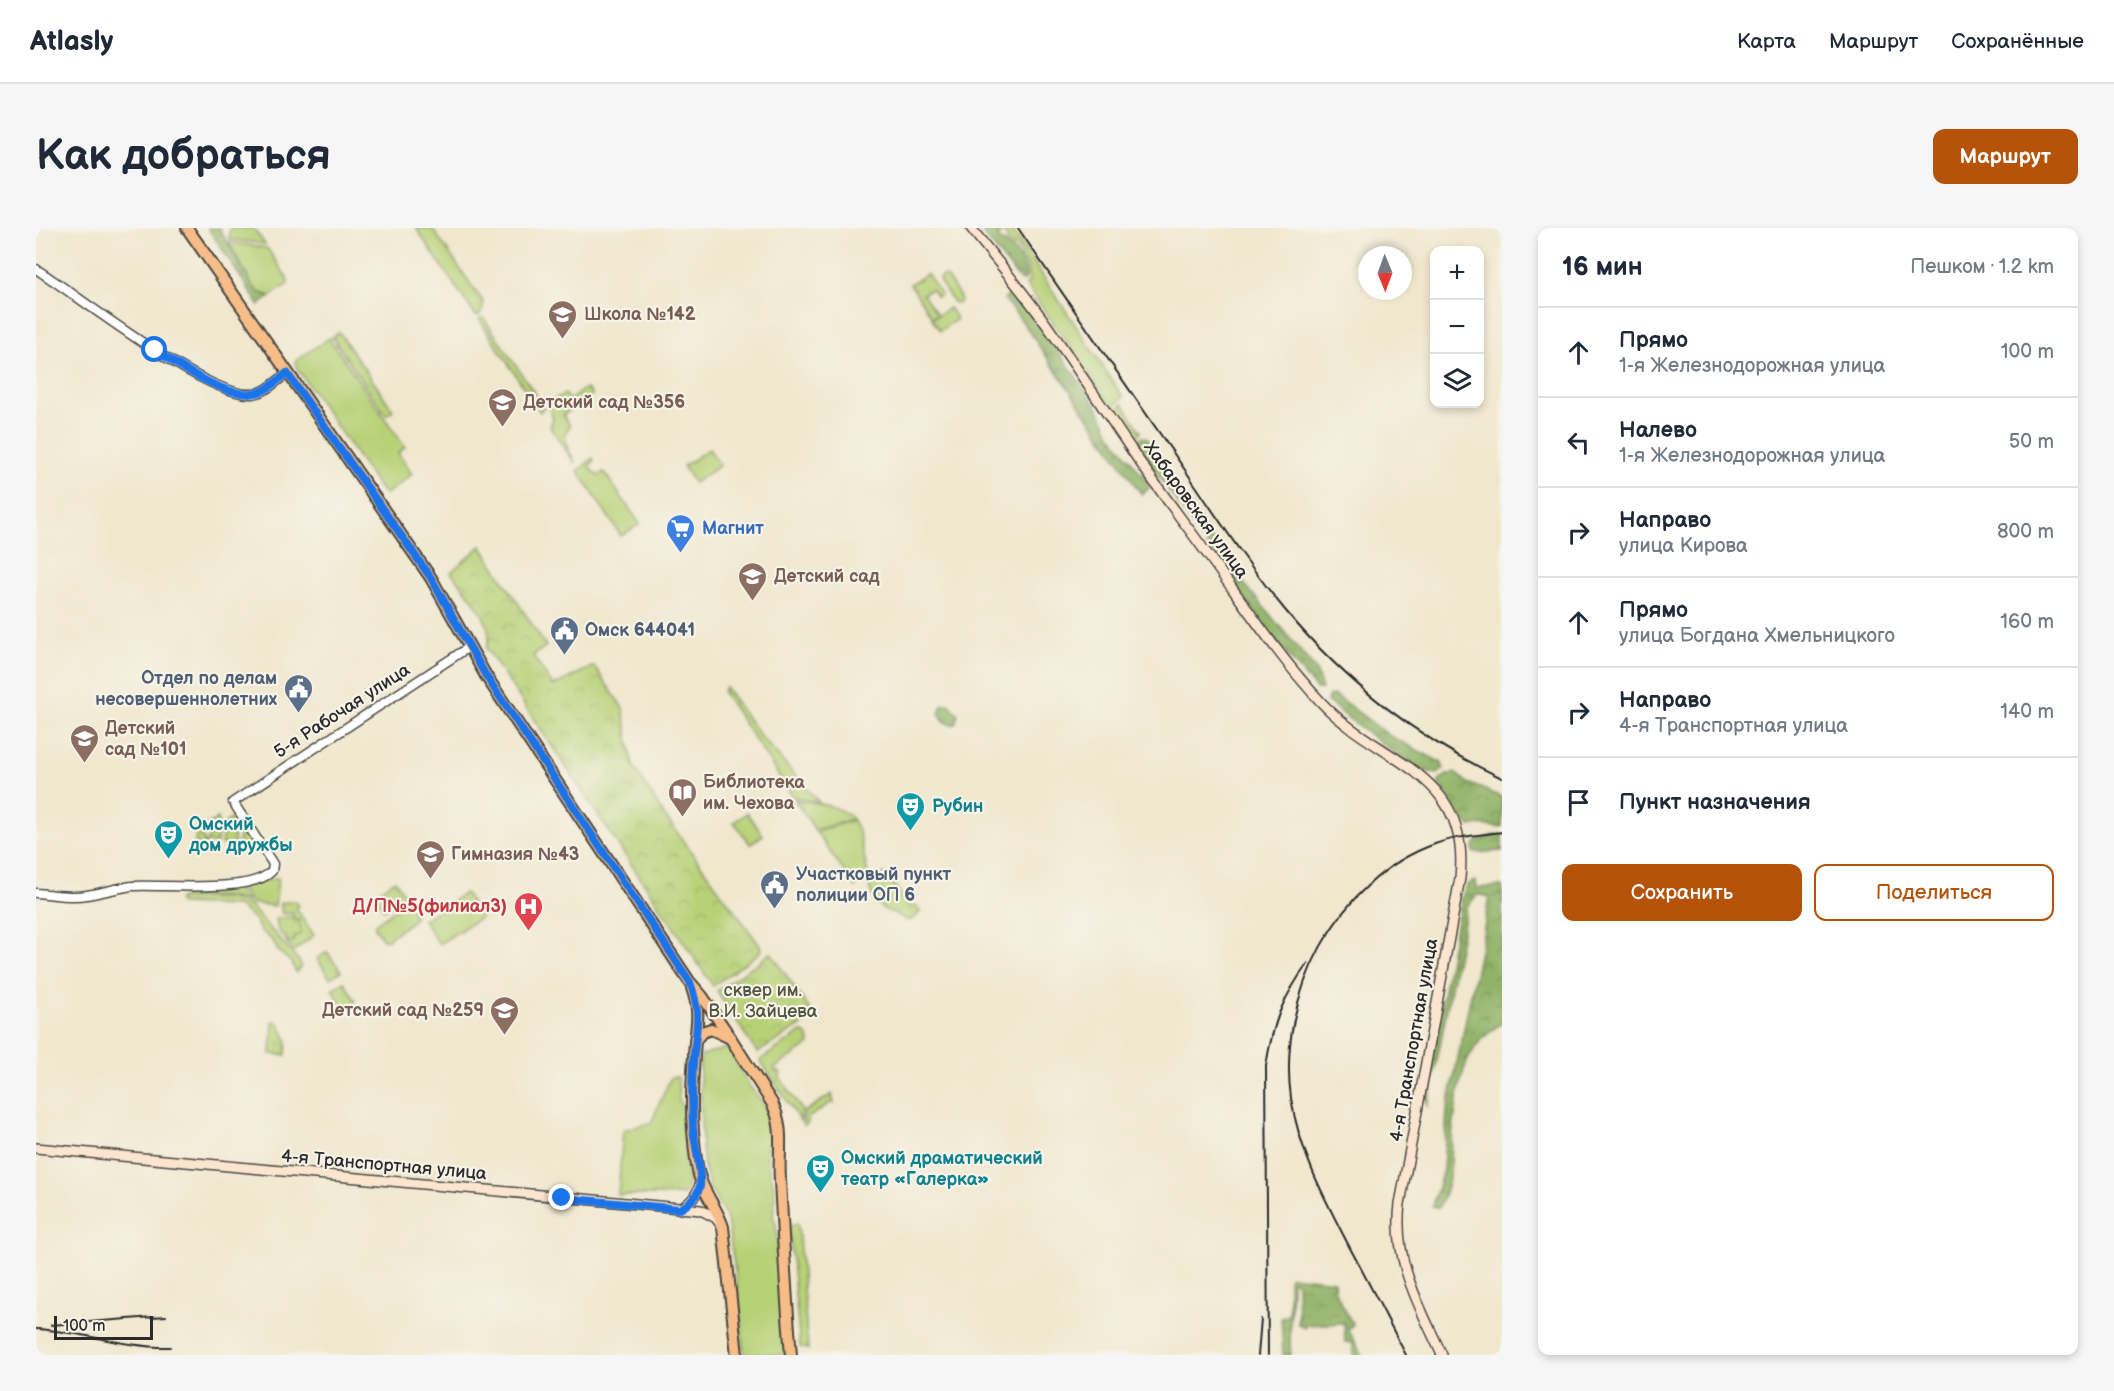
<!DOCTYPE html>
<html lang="ru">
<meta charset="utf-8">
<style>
:root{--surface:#fff;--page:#f6f6f7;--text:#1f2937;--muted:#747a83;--line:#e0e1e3;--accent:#b45309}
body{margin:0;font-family:"Balsamiq Sans",sans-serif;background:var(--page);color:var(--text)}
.controls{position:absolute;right:18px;top:18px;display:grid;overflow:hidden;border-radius:12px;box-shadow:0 3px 9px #0003}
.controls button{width:54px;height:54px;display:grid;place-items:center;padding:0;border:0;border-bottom:2px solid var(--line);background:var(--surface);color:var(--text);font:30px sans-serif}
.compass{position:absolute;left:1322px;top:18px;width:54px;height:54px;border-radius:50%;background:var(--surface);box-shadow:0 3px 9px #0003;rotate:179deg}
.scale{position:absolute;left:18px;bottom:15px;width:99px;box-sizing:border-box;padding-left:6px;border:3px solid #2b2b2b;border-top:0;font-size:16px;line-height:21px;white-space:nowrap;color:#2b2b2b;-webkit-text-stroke:4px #f7f3e8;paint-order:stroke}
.stop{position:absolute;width:18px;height:18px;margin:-14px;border:4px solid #1a73e8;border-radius:50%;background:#fff}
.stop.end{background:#1a73e8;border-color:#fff;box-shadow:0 2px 6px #0008}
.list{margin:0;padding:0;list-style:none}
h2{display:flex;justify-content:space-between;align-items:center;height:78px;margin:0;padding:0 24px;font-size:26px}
h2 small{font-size:20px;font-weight:400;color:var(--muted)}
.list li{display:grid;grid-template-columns:39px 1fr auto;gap:18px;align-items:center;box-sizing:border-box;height:90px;padding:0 24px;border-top:2px solid var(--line)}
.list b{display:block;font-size:22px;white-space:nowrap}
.list p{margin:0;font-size:20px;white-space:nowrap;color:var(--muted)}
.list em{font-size:20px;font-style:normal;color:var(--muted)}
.actions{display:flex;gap:12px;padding:18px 24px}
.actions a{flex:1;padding:14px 0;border:2px solid var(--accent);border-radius:12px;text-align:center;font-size:21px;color:var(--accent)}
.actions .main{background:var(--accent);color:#fff}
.icon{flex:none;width:33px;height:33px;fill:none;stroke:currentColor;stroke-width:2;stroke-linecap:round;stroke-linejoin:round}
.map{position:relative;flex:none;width:1466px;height:1127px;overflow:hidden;border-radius:12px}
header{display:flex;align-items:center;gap:36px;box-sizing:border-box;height:84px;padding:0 30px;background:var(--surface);border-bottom:2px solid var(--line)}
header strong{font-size:28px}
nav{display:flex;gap:33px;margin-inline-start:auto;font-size:21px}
.intro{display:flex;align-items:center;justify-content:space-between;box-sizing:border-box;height:144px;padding:0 36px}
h1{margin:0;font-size:42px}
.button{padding:15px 27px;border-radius:12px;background:var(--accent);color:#fff;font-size:21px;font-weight:700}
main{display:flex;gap:36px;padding:0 36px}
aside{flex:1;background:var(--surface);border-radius:12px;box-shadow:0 3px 9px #0003}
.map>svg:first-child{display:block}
</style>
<header>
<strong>Atlasly</strong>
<nav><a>Карта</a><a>Маршрут</a><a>Сохранённые</a></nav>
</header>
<div class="intro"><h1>Как добраться</h1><a class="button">Маршрут</a></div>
<main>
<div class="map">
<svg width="1466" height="1127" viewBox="0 0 1466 1127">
<defs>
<pattern id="forest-crowns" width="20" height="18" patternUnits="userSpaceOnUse" patternTransform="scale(1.5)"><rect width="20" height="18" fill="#91b368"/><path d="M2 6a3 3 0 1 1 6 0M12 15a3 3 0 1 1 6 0" fill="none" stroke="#779256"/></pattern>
<pattern id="park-crowns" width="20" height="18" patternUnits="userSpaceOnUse" patternTransform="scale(1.5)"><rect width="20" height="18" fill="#b7d177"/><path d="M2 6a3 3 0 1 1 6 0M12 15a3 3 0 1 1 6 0" fill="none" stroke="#9eb467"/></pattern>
</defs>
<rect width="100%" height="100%" fill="#f7f3e8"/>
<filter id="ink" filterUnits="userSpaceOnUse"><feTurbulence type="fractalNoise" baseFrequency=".0167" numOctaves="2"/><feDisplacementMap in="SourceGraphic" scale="12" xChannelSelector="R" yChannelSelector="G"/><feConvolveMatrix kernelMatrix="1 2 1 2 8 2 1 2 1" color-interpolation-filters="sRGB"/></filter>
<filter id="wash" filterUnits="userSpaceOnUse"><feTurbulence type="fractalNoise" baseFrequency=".008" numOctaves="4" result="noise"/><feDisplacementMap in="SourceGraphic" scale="24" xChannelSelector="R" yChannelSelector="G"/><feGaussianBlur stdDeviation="1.35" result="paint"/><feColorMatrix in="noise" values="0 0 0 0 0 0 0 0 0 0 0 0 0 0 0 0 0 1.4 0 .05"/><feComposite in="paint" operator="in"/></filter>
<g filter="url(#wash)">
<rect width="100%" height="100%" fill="#f0e7cd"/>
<g fill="#b7d177" stroke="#717e51" stroke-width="1.5">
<polygon points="194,0 217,0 229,16 193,11"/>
<polygon points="380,0 396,0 447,74 447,81 443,88 439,87"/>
<polygon points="966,0 975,0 1087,169 1076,180 990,56 993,54 991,38 982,19 973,14"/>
<polygon points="193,14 231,20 251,50 252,56 235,68 222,64 216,56"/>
<polygon points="891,46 905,66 901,69 895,61 887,66 901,86 896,89 874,56"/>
<polygon points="906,48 911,49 924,69 924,73 922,75 917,74 904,54 903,50"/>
<polygon points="913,80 921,91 904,103 896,91"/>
<polygon points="447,89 508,179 504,184 443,91"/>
<polygon points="303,104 357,182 350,187 296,109"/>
<polygon points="293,110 369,219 362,225 376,246 350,266 343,260 260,139 260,133"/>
<path d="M548,161l4,1 4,5 -29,20 7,11c-11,14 0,24 5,37l-25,-36 3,-9 -5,-11 5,-7 12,-6 4,6z"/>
<polygon points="1087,176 1105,204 1098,210 1093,194 1079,183"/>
<polygon points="673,221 684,237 658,255 647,238"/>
<polygon points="557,230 558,233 553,238 562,248 568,244 604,296 585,308 542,243"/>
<polygon points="689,459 725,509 783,574 757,569 687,464"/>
<path d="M759,572c19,3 44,4 57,19l-37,11z"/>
<polygon points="711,585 727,607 714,616 698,594"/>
<polygon points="199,588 203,588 223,618 218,619 201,618 204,606 201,603 197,604 198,617 185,616 187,597"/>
<polygon points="182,590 181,615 170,615 174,606 173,604 167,604 165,608 168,612 168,618 159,617 160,605"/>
<polygon points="817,592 823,604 832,646 828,653 819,659 780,604"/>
<path d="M848,646l4,2 21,31 8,-1 3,6c-12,14 -14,8 -25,1 -3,-1 -7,-1 -10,-3 -8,-5 -15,-16 -16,-25l7,-8z"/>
<polygon points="242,650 239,678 215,675 204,659"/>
<polygon points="359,652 369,667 348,682 338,666"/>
<polygon points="200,660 211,673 193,669 148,667 153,663 171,663"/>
<polygon points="429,665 445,689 403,716 387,692"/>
<polygon points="145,670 193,670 213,677 263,733 265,738 260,745 256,735 242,723 237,713 224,702 218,691 202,678 144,676 142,673"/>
<polygon points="259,673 262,678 260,680 278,707 258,723 250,714 257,709 263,692 258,693 257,685 246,686 244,675"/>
<path d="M367,675c6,1 12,10 11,16l-26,20h-5l-8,-11v-4z"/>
<polygon points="291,724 305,743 294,750 281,731"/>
<polygon points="308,754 320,773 308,781 296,761"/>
<polygon points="766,804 771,807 774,816 738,841 740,844 743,843 745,846 743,848 766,882 764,893 724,832"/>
<path d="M691,820c9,13 15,27 24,40 8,11 18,21 21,35 2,14 -4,16 -5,26 -2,16 7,30 8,45 1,11 -5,21 1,30l12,131h-44l-6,-65 -11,-71 -18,-33 -5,-21 -2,-16 -2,-86 2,-8z"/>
<polygon points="635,849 642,849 643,873 647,880 649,931 653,954 648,967 582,967 587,902 615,895"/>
<polygon points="796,866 798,876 796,874 772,890 772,895 768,898 766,895 768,884"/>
<polygon points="761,995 762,997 772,1121 764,1119 753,999"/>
</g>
<g fill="url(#forest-crowns)" stroke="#5e6f4a" stroke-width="1.5">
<polygon points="172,0 183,0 216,57 222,64 235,69 223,77"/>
<path d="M955,0l8,1 2,4 -3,5c4,3 8,5 12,8 9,7 18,24 15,34l-4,1 -38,-47 1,-3z"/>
<polygon points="977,64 1006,99 1063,182 1074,205 1110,252 1113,260 1106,267 986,93 968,71"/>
<polygon points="1106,209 1111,210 1191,335 1280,442 1286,461 1280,461 1274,454 1236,409 1102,219 1102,211"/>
<polygon points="1297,467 1303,470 1354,508 1406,535 1407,542 1401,546 1379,540 1313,491 1291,473 1293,468"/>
<path d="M911,476l3,1 8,9 -2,10c-9,2 -12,-3 -17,-10l3,-9z"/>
<path d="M1419,545l13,10 34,14v30c-11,1 -22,-4 -32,-1 -10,-5 -17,-25 -27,-35h2l-6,-6v-4l8,-6z"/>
<polygon points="1466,606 1466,623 1438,625 1437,620 1440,614 1455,608"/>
<path d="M1440,653l1,7 25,-2v137c-34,21 -41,48 -46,85 -2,11 -4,22 -4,33 -1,23 -1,46 -14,67l-6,-2 11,-36 4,-59 35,-170 7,-45 -12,-1 -10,11 -39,200 -4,-10 34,-180c5,-13 2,-33 18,-35z"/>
<path d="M1255,1048l43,5 1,10 18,34 -5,4 14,26h-9v-12l-8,-1 -1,-19 -39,2v3l-7,-4 -1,-40 -3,-4 -2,1c0,25 -4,49 -1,74h-8l-2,-38 8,-2v-36z"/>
</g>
<g fill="url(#park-crowns)" stroke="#717e51" stroke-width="1.5">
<path d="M445,318l65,100 -13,10 20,30 41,-20 29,42 10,57 29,47 99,135 -1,5 -47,34 -227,-338c13,-24 -21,-57 -35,-76z"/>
<polygon points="257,688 258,692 263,692 265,705 258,709 258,713 252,714 242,703 240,691"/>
<polygon points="735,725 779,789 721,825 681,763"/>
<polygon points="237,793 242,794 251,812 250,827 235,826"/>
</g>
</g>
<g filter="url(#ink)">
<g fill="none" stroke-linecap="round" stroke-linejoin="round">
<defs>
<g id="tertiary">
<path d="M0,41c43,27 171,129 216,125 13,-1 25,-13 35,-21"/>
<path d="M0,665c17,1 34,5 51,2 15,-2 29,-7 45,-9 31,-2 119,8 140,-15l1,-7 -40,-62 236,-155"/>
</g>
<g id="secondary">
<path d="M935,0c25,32 52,63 75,96 30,42 58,86 87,128 23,34 48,66 72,99 38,51 72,104 116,151 59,63 150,68 139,176l-60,326c-7,57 19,101 42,151"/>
<polyline points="0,920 665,982 680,990 685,997"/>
<path d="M644,981c12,-7 18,-15 21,-28"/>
</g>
<g id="primary">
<path d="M151,0l244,350 55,98 203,305 13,15 22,32 48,75c13,25 6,50 8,77 3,58 6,117 11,175"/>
<path d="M656,760c10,29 3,39 2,68 -2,25 -3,50 -1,75 2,16 2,35 8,50 6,17 17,29 22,46l14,128"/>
<polyline points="661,810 666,804 675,801 692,809"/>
</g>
</defs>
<use href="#tertiary" stroke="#494743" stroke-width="11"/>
<use href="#secondary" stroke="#494743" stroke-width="12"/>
<use href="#primary" stroke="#494743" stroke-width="14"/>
<use href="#tertiary" stroke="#fff" stroke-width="8"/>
<use href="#secondary" stroke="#fce5cf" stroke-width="9"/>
<use href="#primary" stroke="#f7bd88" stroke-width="10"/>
<g stroke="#2b2b2b" stroke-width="2">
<path d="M982,0c50,74 101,147 152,220 38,55 73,111 115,162 59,71 134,130 217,168"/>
<polyline points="15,1097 130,1088"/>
<path d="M0,1101c45,2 89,19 134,18"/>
<polyline points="1222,1127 1225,1091"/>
<path d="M1232,1127l-2,-289c7,-44 16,-67 42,-103"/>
<path d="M1370,1127c-18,-35 -36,-70 -55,-105 -24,-47 -52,-98 -60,-152 -14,-100 45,-219 144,-254 21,-8 45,-9 67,-12"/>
</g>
</g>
</g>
<g fill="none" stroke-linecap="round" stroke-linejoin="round" filter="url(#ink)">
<path stroke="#1a73e8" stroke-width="8" d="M119,122c22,15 75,50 101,43 11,-2 22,-13 31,-20l144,205 55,98 204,306c11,33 7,39 4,72 -3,24 -2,49 -1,73 1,15 9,47 7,59 -3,11 -11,18 -20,23l-118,-11"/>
</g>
<defs>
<symbol id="school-pin" viewBox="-11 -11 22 30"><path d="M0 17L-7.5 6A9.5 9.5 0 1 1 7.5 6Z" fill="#8d6e63" stroke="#f7f3e8"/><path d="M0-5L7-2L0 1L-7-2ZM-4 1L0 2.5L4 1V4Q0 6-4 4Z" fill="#fff"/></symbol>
<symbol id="supermarket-pin" viewBox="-11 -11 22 30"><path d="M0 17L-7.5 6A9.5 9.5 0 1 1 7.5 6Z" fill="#3f7fe0" stroke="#f7f3e8"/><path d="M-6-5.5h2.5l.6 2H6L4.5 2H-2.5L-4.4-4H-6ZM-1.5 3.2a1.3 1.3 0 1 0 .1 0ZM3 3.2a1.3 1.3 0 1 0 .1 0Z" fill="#fff"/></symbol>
<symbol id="civic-pin" viewBox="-11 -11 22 30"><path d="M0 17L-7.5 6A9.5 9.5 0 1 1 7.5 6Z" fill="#5c6f8a" stroke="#f7f3e8"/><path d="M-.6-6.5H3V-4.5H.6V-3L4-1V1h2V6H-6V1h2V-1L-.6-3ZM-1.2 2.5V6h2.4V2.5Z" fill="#fff"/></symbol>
<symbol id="library-pin" viewBox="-11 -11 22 30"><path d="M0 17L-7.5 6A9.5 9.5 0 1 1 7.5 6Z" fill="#8d6e63" stroke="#f7f3e8"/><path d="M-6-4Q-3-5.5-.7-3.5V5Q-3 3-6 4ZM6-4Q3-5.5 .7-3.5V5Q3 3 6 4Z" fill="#fff"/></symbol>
<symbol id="theatre-pin" viewBox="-11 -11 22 30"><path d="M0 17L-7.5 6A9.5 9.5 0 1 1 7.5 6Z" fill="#0f9aa8" stroke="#f7f3e8"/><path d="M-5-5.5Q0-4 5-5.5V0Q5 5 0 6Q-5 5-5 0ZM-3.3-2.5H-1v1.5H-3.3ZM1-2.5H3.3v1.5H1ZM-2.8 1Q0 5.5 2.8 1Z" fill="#fff"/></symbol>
<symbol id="hospital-pin" viewBox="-11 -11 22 30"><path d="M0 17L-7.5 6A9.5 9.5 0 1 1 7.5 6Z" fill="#e0444e" stroke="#f7f3e8"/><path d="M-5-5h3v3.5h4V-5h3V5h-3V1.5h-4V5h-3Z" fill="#fff"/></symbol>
</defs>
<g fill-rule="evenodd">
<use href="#school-pin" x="510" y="70" width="33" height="45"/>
<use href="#school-pin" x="450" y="158" width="33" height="45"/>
<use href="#supermarket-pin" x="628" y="284" width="33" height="45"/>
<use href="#school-pin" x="700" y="332" width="33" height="45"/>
<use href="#civic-pin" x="512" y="386" width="33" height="45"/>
<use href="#civic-pin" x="246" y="444" width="33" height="45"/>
<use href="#school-pin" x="32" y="494" width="33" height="45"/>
<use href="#library-pin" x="630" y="548" width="33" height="45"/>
<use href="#theatre-pin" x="858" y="562" width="33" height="45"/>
<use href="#theatre-pin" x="116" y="590" width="33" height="45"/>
<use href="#school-pin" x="378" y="610" width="33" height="45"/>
<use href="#civic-pin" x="722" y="640" width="33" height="45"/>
<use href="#hospital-pin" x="476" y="662" width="33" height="45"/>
<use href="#school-pin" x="452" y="766" width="33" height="45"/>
<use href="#theatre-pin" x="768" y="924" width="33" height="45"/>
</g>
<g text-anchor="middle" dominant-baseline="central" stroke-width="4.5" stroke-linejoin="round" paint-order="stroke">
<g font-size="18" font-weight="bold" fill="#785e54" stroke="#f7f3e8" text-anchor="start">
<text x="548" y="86">Школа №142</text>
<text x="487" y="174">Детский сад №356</text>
<text x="738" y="348">Детский сад</text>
<text x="69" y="500">Детский<tspan x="69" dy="21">сад №101</tspan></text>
<text x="667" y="554">Библиотека<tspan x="667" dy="21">им. Чехова</tspan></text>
<text x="415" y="626">Гимназия №43</text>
<text x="448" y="782" text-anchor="end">Детский сад №259</text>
</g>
<g font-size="18" fill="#2b2b2b" stroke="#f7f3e8">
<text transform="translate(1160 282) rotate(54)">Хабаровская улица</text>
<text transform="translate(306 483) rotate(-33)">5-я Рабочая улица</text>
<text transform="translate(1378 812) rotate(-80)">4-я Транспортная улица</text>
<text transform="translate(348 937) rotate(5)">4-я Транспортная улица</text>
</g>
<g font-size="18" font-weight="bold" fill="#366cbe" stroke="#f7f3e8" text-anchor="start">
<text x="666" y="300">Магнит</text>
</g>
<g font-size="18" font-weight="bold" fill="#4e5e75" stroke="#f7f3e8" text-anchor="start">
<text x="549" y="402">Омск 644041</text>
<text x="241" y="450" text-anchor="end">Отдел по делам<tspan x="241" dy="21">несовершеннолетних</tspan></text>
<text x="760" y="646">Участковый пункт<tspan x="760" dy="21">полиции ОП 6</tspan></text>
</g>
<g font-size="18" font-weight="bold" fill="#0d838f" stroke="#f7f3e8" text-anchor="start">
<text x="896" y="578">Рубин</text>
<text x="153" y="596">Омский<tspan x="153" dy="21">дом дружбы</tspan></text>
<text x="805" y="930">Омский драматический<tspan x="805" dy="21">театр «Галерка»</tspan></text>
</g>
<g font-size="18" font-weight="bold" fill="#be3a42" stroke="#f7f3e8" text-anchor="end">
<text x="471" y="678">Д/П№5(филиал3)</text>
</g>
<g font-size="18" fill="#4e543e" stroke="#f7f3e8">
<text x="727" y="762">сквер им.<tspan x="727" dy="21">В.И. Зайцева</tspan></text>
</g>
</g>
</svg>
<div class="controls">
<button>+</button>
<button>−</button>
<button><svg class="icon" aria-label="layers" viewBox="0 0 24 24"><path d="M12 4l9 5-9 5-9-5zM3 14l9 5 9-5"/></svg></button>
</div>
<svg class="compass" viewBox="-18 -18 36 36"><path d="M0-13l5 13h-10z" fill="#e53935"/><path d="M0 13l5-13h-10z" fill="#747a83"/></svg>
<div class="scale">100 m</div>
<div class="stop" style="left:119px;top:122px"></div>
<div class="stop end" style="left:526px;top:970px"></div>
</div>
<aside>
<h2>16 мин<small>Пешком · 1.2 km</small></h2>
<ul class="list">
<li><svg class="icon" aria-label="ahead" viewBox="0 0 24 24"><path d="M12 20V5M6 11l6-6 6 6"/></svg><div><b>Прямо</b><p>1-я Железнодорожная улица</p></div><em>100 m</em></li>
<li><svg class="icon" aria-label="left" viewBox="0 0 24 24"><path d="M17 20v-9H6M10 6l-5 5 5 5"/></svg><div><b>Налево</b><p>1-я Железнодорожная улица</p></div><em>50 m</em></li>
<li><svg class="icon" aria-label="right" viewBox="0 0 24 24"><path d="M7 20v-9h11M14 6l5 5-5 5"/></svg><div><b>Направо</b><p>улица Кирова</p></div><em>800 m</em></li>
<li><svg class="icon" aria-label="ahead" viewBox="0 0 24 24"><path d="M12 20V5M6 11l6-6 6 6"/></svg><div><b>Прямо</b><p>улица Богдана Хмельницкого</p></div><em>160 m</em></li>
<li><svg class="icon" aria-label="right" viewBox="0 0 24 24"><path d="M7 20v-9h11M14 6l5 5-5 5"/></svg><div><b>Направо</b><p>4-я Транспортная улица</p></div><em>140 m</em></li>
<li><svg class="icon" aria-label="arrive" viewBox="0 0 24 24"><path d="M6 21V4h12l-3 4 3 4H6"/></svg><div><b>Пункт назначения</b></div></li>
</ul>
<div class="actions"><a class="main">Сохранить</a><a>Поделиться</a></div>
</aside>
</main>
